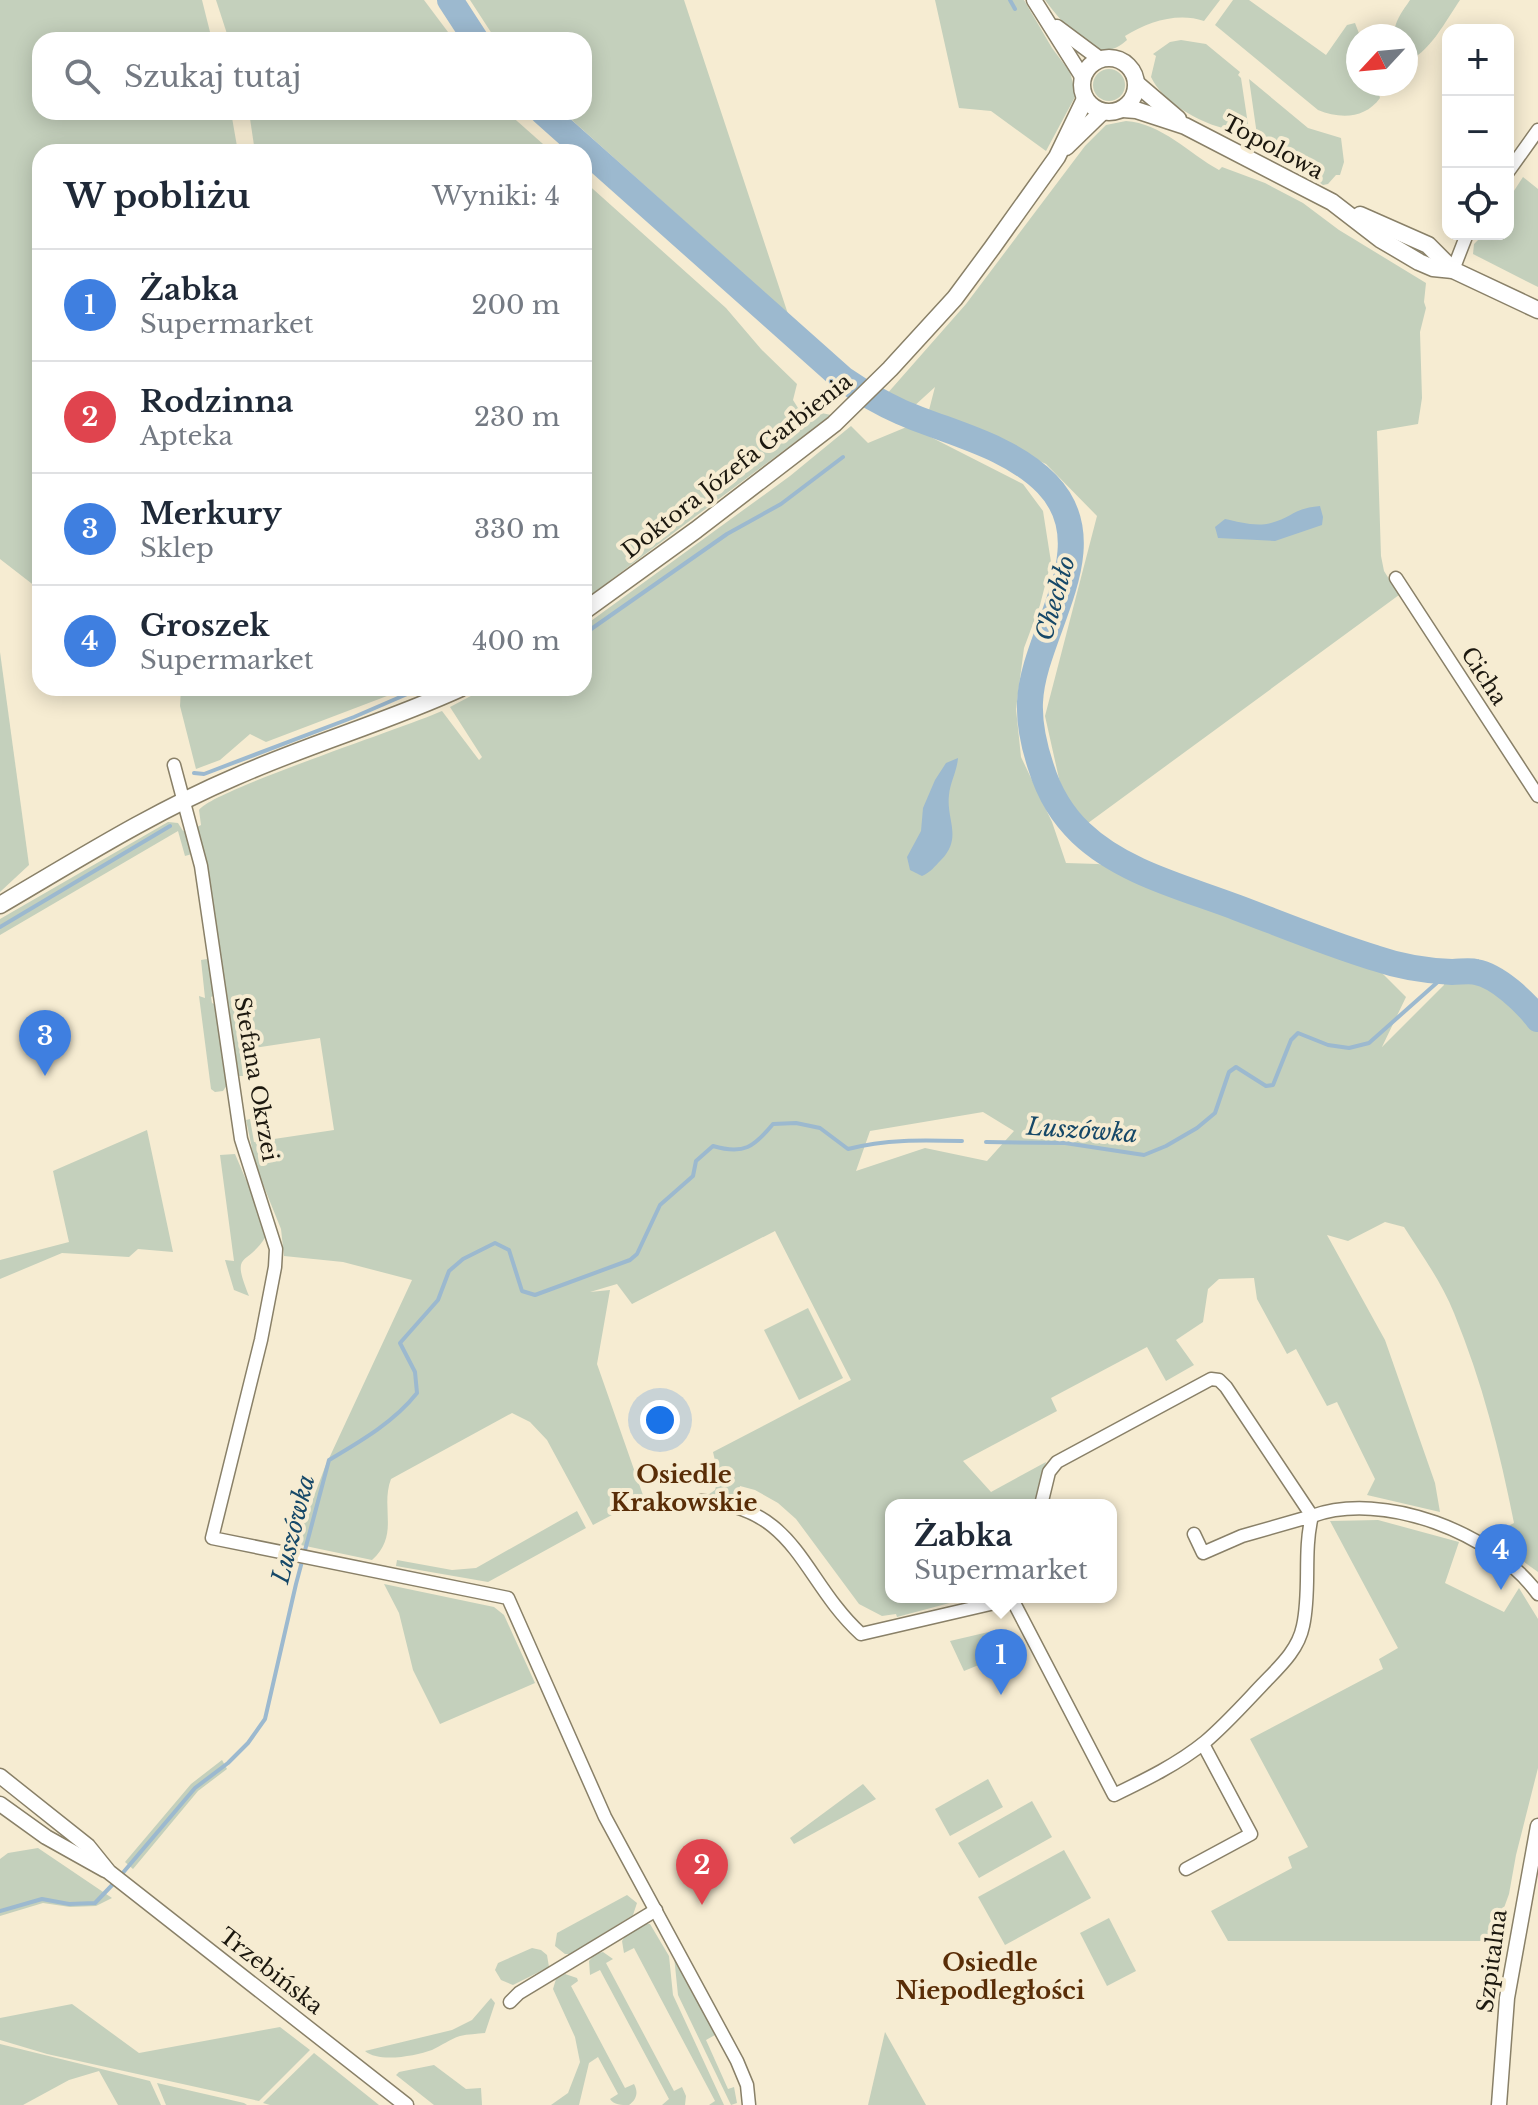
<!DOCTYPE html>
<html lang="pl">
<meta charset="utf-8">
<style>
:root{--surface:#fff;--page:#f2f2f3;--text:#1f2937;--muted:#747a83;--line:#e0e1e3;--accent:#91501b}
body{margin:0;font-family:"Libre Baskerville",serif;background:var(--page);color:var(--text)}
.controls{position:absolute;right:24px;top:24px;display:grid;overflow:hidden;border-radius:16px;box-shadow:0 4px 20px #0003}
.controls button{width:72px;height:72px;display:grid;place-items:center;padding:0;border:0;border-bottom:2px solid var(--line);background:var(--surface);color:var(--text);font:40px sans-serif}
.compass{position:absolute;left:1346px;top:24px;width:72px;height:72px;border-radius:50%;background:var(--surface);box-shadow:0 4px 20px #0003;rotate:244deg}
.you{position:absolute;left:660px;top:1420px;width:28px;height:28px;margin:-20px;border:6px solid #fff;border-radius:50%;background:#1a73e8;box-shadow:0 0 0 12px #1a73e833}
.badge{display:grid;place-items:center;width:52px;height:52px;border-radius:50%;background:var(--accent);color:#fff;font-size:26px;font-weight:700}
.pin{position:absolute;translate:-50% -66px;filter:drop-shadow(0 2px 4px #0008)}
.pin::after{content:'';position:absolute;top:42px;width:28px;height:24px;background:inherit;clip-path:polygon(0 0,100% 0,50% 100%)}
.popup{position:absolute;left:885px;top:1499px;width:232px;height:104px;box-sizing:border-box;display:grid;place-content:center;border-radius:16px;background:var(--surface);filter:drop-shadow(0 2px 6px #0005);font-size:26px;white-space:nowrap;color:var(--muted)}
.popup b{font-size:30px;color:var(--text)}
.popup::after{content:'';position:absolute;left:50%;top:100%;margin-left:-16px;border:16px solid transparent;border-top-color:var(--surface)}
.list{margin:0;padding:0;list-style:none}
h2{display:flex;justify-content:space-between;align-items:center;height:104px;margin:0;padding:0 32px;font-size:34px}
h2 small{font-size:26px;font-weight:400;color:var(--muted)}
.list li{display:grid;grid-template-columns:52px 1fr auto;gap:24px;align-items:center;box-sizing:border-box;height:112px;padding:0 32px;border-top:2px solid var(--line)}
.list b{display:block;font-size:30px;white-space:nowrap}
.list p{margin:0;font-size:26px;white-space:nowrap;color:var(--muted)}
.list em{font-size:26px;font-style:normal;color:var(--muted)}
.icon{flex:none;width:44px;height:44px;fill:none;stroke:currentColor;stroke-width:2;stroke-linecap:round;stroke-linejoin:round}
.map{position:relative;flex:none;width:1538px;height:2105px;overflow:hidden}
.search{position:absolute;background:var(--surface);box-shadow:0 4px 20px #0003;left:32px;top:32px;width:560px;height:88px;display:flex;align-items:center;gap:20px;box-sizing:border-box;padding:0 28px;border-radius:24px;color:var(--muted);font-size:30px}
.panel{position:absolute;background:var(--surface);box-shadow:0 4px 20px #0003;left:32px;top:144px;width:560px;height:552px;border-radius:24px}
.map>svg:first-child{display:block}
</style>
<div class="map">
<svg width="1538" height="2105" viewBox="0 0 1538 2105">
<rect width="100%" height="100%" fill="#f6ecd2"/>
<g fill="#c4d0bc" fill-rule="evenodd">
<polygon points="0,0 202,0 212,40 40,40 40,112 231,112 238,152 40,152 40,590 0,559"/>
<polygon points="216,0 424,0 454,40 229,40"/>
<polygon points="470,0 684,0 788,314 563,112 584,112 584,40 496,40"/>
<polygon points="935,0 1024,0 1052,48 1070,72 1076,95 1046,151 991,111 959,108"/>
<path d="M1045,0h175l-16,21c-27,-9 -56,1 -79,15l2,4c-8,7 -18,13 -30,9 -17,-5 -41,-34 -52,-49z"/>
<path d="M1233,0h16l77,55 21,-30 8,-2 5,13 -2,48h18l4,14c-15,21 -40,21 -62,12l-103,-85z"/>
<path d="M1410,0h50c-12,17 -33,58 -54,60v-24h-12c0,-15 8,-24 16,-36z"/>
<path d="M1181,40l25,4 34,28 -2,3 3,3 8,53 -2,5c-9,-6 -20,-6 -31,-10 -24,-8 -54,-26 -65,-49l5,-21 -3,-2 17,-12z"/>
<circle cx="1109" cy="85" r="16"/>
<polygon points="1249,79 1308,128 1341,138 1344,162 1340,175 1336,175 1328,184 1323,185 1270,147 1272,143 1257,135"/>
<polygon points="249,112 507,112 552,152 255,152"/>
<path d="M1126,121c35,2 64,33 93,49l3,-3 43,16 38,20 36,27 87,53 -2,19 2,6 -6,24 2,66 -4,26 -41,7 4,125 3,15 15,24 -315,231 -20,-25 -19,-85 52,-200 -51,-52 -117,-54 6,-23 -23,21 -26,-13 80,-91 119,-158 21,-21z"/>
<polygon points="1523,177 1538,189 1538,287 1473,254 1474,244 1484,234 1508,234 1508,200"/>
<polygon points="584,181 726,308 761,349 797,384 793,400 798,408 831,415 584,600"/>
<path d="M851,426l17,17 41,-17 114,58 20,27 8,51 -11,43 -16,43 -8,61 5,48 31,65 14,41 32,1 29,6 134,57 111,36 34,34 -24,50 62,-62v-6c30,-18 80,23 94,48v545l-50,-36 26,-13c-14,-71 -32,-142 -60,-210 -12,-30 -32,-58 -50,-86l-19,-5 -37,19 -21,-6 58,105 50,143 5,29 -73,-17 8,-16 -38,-77 -10,4 -31,-57 -9,5 -30,-55 -3,-21 -35,1 -11,10 -5,33 -27,18 18,25 -28,16 -19,-34 -96,51 6,13 -94,50 28,31 55,-30 -11,43 -13,-2 -1,2h-130v92h81l-75,20 -1,-3 -14,2 -23,-12 -63,-85 -18,-16 -23,-13 -15,-4 -3,11 -9,-3 -2,4 -21,-1 10,-7 2,-8h3l-7,-30 138,-72 -76,-149 -143,73 -15,-20 -27,8 20,-2 -13,74 47,134 -51,27 -46,-85 -17,-18 -18,-9 -121,66c-11,29 9,56 -19,81l-76,-16 29,-77 87,-187 -69,-18 -59,-6 -3,-27 -25,-62 -10,-47 4,-1 4,23 80,-12 -14,-92 -80,12 3,26h-4l-33,-215 -9,-34 4,-2 -2,-15c14,-20 205,-82 243,-99l37,49 3,-3 -32,-50 36,-19h98v-62l206,-150zM983,1112l31,19 -27,30 -62,-13 -69,23 14,-40z"/>
<polygon points="0,652 29,865 0,892"/>
<polygon points="181,688 408,688 266,742 250,734 220,760 196,769 180,706"/>
<polygon points="168,822 178,823 183,831 186,830 192,854 185,856 178,831 0,935 0,919"/>
<polygon points="207,959 211,966 215,995 211,997 212,1003 216,1005 227,1085 223,1091 215,1092 211,1089 199,996 205,998 201,960"/>
<polygon points="147,1130 173,1252 138,1249 129,1257 62,1253 0,1279 0,1260 69,1242 53,1171"/>
<path d="M235,1154l26,61 5,21c-19,32 -36,13 -17,60l-15,-6 -9,-30 9,1 -14,-106z"/>
<polygon points="808,1308 843,1378 799,1400 764,1330"/>
<polygon points="577,1511 586,1528 488,1582 396,1566 397,1560 452,1570 476,1568"/>
<polygon points="1378,1520 1459,1542 1445,1583 1504,1612 1519,1588 1538,1619 1538,1768 1516,1855 1509,1894 1492,1941 1228,1941 1211,1911 1292,1868 1288,1857 1308,1847 1250,1739 1383,1669 1379,1659 1398,1648 1330,1521"/>
<polygon points="384,1584 494,1607 504,1615 535,1683 440,1724 413,1670 399,1613"/>
<polygon points="997,1630 1008,1653 964,1671 950,1641"/>
<polygon points="222,1760 227,1769 198,1791 133,1869 125,1862 191,1784"/>
<polygon points="988,1779 1003,1807 950,1836 935,1809"/>
<polygon points="863,1784 876,1799 794,1844 790,1838"/>
<polygon points="1032,1801 1052,1837 979,1878 958,1843"/>
<polygon points="38,1848 112,1898 96,1906 70,1907 43,1903 0,1916 0,1859 8,1853"/>
<polygon points="1064,1850 1091,1898 1005,1945 978,1897"/>
<polygon points="627,1895 637,1903 633,1915 570,1954 565,1954 555,1946 557,1933"/>
<polygon points="1109,1918 1136,1971 1107,1986 1080,1933"/>
<polygon points="644,1924 650,1924 669,1956 673,1995 724,2105 709,2105 715,2101 634,1948 624,1953 622,1941 628,1932"/>
<polygon points="532,1948 541,1950 547,1955 549,1967 513,1985 501,1980 495,1970 498,1963"/>
<polygon points="603,1952 613,1959 606,1963 674,2091 682,2087 686,2096 685,2105 662,2105 669,2099 600,1970 590,1975 589,1961 595,1954"/>
<polygon points="674,1956 715,2035 706,2040 728,2089 734,2087 737,2103 731,2105 678,1995"/>
<path d="M565,1974l12,4 1,3 -7,5 54,102 9,-4c5,9 2,16 -5,21 -8,0 -15,0 -19,-6l8,-5 -20,-37 -9,6 -10,42h-28l17,-12 12,-31 -5,-25 -22,-48 3,-10z"/>
<path d="M491,1998l4,5 -10,30c-8,1 -17,1 -25,3 -10,3 -19,10 -28,14 -17,6 -53,13 -67,1l87,-21 20,-10z"/>
<polygon points="72,2004 139,2053 280,2027 310,2050 259,2101 47,2054 0,2040 0,2018"/>
<polygon points="885,2032 926,2105 868,2105"/>
<polygon points="0,2044 150,2081 161,2105 118,2105 99,2071 69,2080 23,2105 0,2105"/>
<polygon points="314,2053 379,2105 270,2105 263,2103"/>
<polygon points="434,2065 466,2089 481,2088 482,2105 434,2105 396,2075 399,2072"/>
<polygon points="157,2083 244,2103 247,2105 166,2105"/>
</g>
<g fill="#9cb9cf">
<path d="M1320,506l3,11 -1,8 -47,16 -57,-3 -3,-11 10,-8c14,3 31,8 46,4 20,-5 23,-15 49,-17z"/>
<path d="M958,758c-1,13 -8,25 -9,37 -3,25 14,42 -8,65 -7,7 -10,12 -19,16l-12,-6 -3,-13 14,-26 2,-23 12,-28 11,-17z"/>
</g>
<g fill="none" stroke-linecap="round" stroke-linejoin="round">
<g stroke="#9cb9cf" stroke-width="4">
<polyline points="1010,0 1015,9"/>
<polyline points="892,418 902,412 905,406"/>
<polyline points="584,634 727,534 781,504 843,457"/>
<polyline points="194,773 204,774 354,717 421,688"/>
<polyline points="0,927 170,826"/>
<polyline points="986,1142 1065,1143 1144,1155 1166,1146 1197,1128 1215,1113 1229,1072 1236,1067 1266,1086 1273,1085 1291,1040 1298,1033 1328,1045 1349,1048 1369,1043 1449,972"/>
<path d="M121,1875l74,-87 33,-25 20,-20 17,-24 31,-135 33,-124c32,-19 65,-38 88,-67l-2,-21 -15,-29 38,-43 11,-29 14,-12 32,-16 14,7 13,41 13,4 95,-35 7,-6 23,-49 33,-29 3,-15 17,-15c31,9 41,1 60,-22l23,-1 24,5 28,21c37,-10 75,-9 114,-8"/>
<polyline points="0,1911 42,1899 69,1904 95,1903 115,1882"/>
</g>
<g stroke="#9cb9cf" stroke-width="26">
<polyline points="450,0 476,40"/>
<path d="M543,112l300,267c19,13 38,24 58,33 48,21 108,33 146,72 61,63 -14,148 -17,218 -1,22 4,44 11,65 8,26 20,47 40,66 42,40 105,55 157,75 45,17 91,36 137,50 23,8 52,13 77,14 8,0 17,-2 24,0 22,4 49,30 62,47"/>
</g>
<defs>
<g id="minor">
<polyline points="1508,172 1538,130"/>
<polyline points="1453,270 1467,234"/>
<polyline points="1396,578 1538,796"/>
<polyline points="174,765 201,866 241,1139 276,1249 275,1267 261,1340 212,1538 508,1598 605,1817 737,2061 747,2085 749,2105"/>
<path d="M701,1501c97,6 100,78 160,133l151,-35 102,196c31,-15 64,-31 91,-53 20,-17 38,-37 56,-56 17,-18 37,-35 42,-60 8,-36 0,-74 9,-110l-70,20 -39,17 -9,-19"/>
<path d="M1041,1505l8,-33 8,-10 154,-83 8,1 7,7 86,129c71,-26 182,17 226,78"/>
<polyline points="1186,1869 1251,1834 1203,1744"/>
<polyline points="510,2002 519,1993 656,1910"/>
</g>
<g id="tertiary">
<polyline points="1034,0 1083,78"/>
<polyline points="1057,27 1100,59"/>
<polyline points="0,1776 88,1846 109,1872 406,2105"/>
<polyline points="0,1804 46,1837 105,1870"/>
<polyline points="1499,2105 1507,1998 1538,1826"/>
</g>
<g id="secondary">
<circle cx="1109" cy="85" r="27"/>
<polyline points="1137,84 1178,119"/>
<polyline points="1123,109 1136,110 1185,126 1332,202 1380,239 1419,262 1433,268 1453,270 1538,310"/>
<polyline points="1066,147 1102,112"/>
<polyline points="1360,215 1428,245 1453,270"/>
<polyline points="584,611 696,530 834,424 890,369 955,298 992,248 1057,157 1085,99"/>
<path d="M0,905c77,-45 153,-93 235,-128 74,-33 152,-55 226,-89"/>
</g>
</defs>
<use href="#minor" stroke="#898068" stroke-width="15"/>
<use href="#tertiary" stroke="#898068" stroke-width="17"/>
<use href="#secondary" stroke="#898068" stroke-width="19"/>
<use href="#minor" stroke="#fff" stroke-width="12"/>
<use href="#tertiary" stroke="#fff" stroke-width="14"/>
<use href="#secondary" stroke="#fff" stroke-width="16"/>
</g>
<g text-anchor="middle" dominant-baseline="central" stroke-width="8" stroke-linejoin="round" paint-order="stroke">
<g font-size="22" fill="#1c180f" stroke="#f6ecd2">
<text transform="translate(1273 147) rotate(28)">Topolowa</text>
<text transform="translate(737 466) rotate(-38)">Doktora Józefa Garbienia</text>
<text transform="translate(1484 676) rotate(57)">Cicha</text>
<text transform="translate(256 1079) rotate(80)">Stefana Okrzei</text>
<text transform="translate(1492 1961) rotate(-82)">Szpitalna</text>
<text transform="translate(271 1971) rotate(38)">Trzebińska</text>
</g>
<g font-size="24" font-style="italic" fill="#164868" stroke="#f6ecd2">
<text transform="translate(1055 598) rotate(-74)">Chechło</text>
<text transform="translate(1082 1130) rotate(4)">Luszówka</text>
<text transform="translate(293 1529) rotate(-76)">Luszówka</text>
</g>
<g font-size="24" font-weight="bold" fill="#592d07" stroke="#f6ecd2">
<text x="684" y="1474">Osiedle<tspan x="684" dy="28">Krakowskie</tspan></text>
<text x="990" y="1962">Osiedle<tspan x="990" dy="28">Niepodległości</tspan></text>
</g>
</g>
</svg>
<div class="controls">
<button>+</button>
<button>−</button>
<button><svg class="icon" aria-label="locate" viewBox="0 0 24 24"><circle cx="12" cy="12" r="6"/><path d="M12 2v4M12 18v4M2 12h4M18 12h4"/></svg></button>
</div>
<svg class="compass" viewBox="-18 -18 36 36"><path d="M0-13l5 13h-10z" fill="#e53935"/><path d="M0 13l5-13h-10z" fill="#747a83"/></svg>
<div class="you"></div>
<div class="pin badge" style="left:1001px;top:1695px;background:#3f7fe0">1</div>
<div class="popup"><b>Żabka</b>Supermarket</div>
<div class="pin badge" style="left:702px;top:1905px;background:#e0444e">2</div>
<div class="pin badge" style="left:45px;top:1076px;background:#3f7fe0">3</div>
<div class="pin badge" style="left:1501px;top:1590px;background:#3f7fe0">4</div>
<div class="search"><svg class="icon" aria-label="search" viewBox="0 0 24 24"><circle cx="10" cy="10" r="6"/><path d="M15 15l6 6"/></svg>Szukaj tutaj</div>
<section class="panel">
<h2>W pobliżu<small>Wyniki: 4</small></h2>
<ul class="list">
<li><span class="badge" style="background:#3f7fe0">1</span><div><b>Żabka</b><p>Supermarket</p></div><em>200 m</em></li>
<li><span class="badge" style="background:#e0444e">2</span><div><b>Rodzinna</b><p>Apteka</p></div><em>230 m</em></li>
<li><span class="badge" style="background:#3f7fe0">3</span><div><b>Merkury</b><p>Sklep</p></div><em>330 m</em></li>
<li><span class="badge" style="background:#3f7fe0">4</span><div><b>Groszek</b><p>Supermarket</p></div><em>400 m</em></li>
</ul>
</section>
</div>
